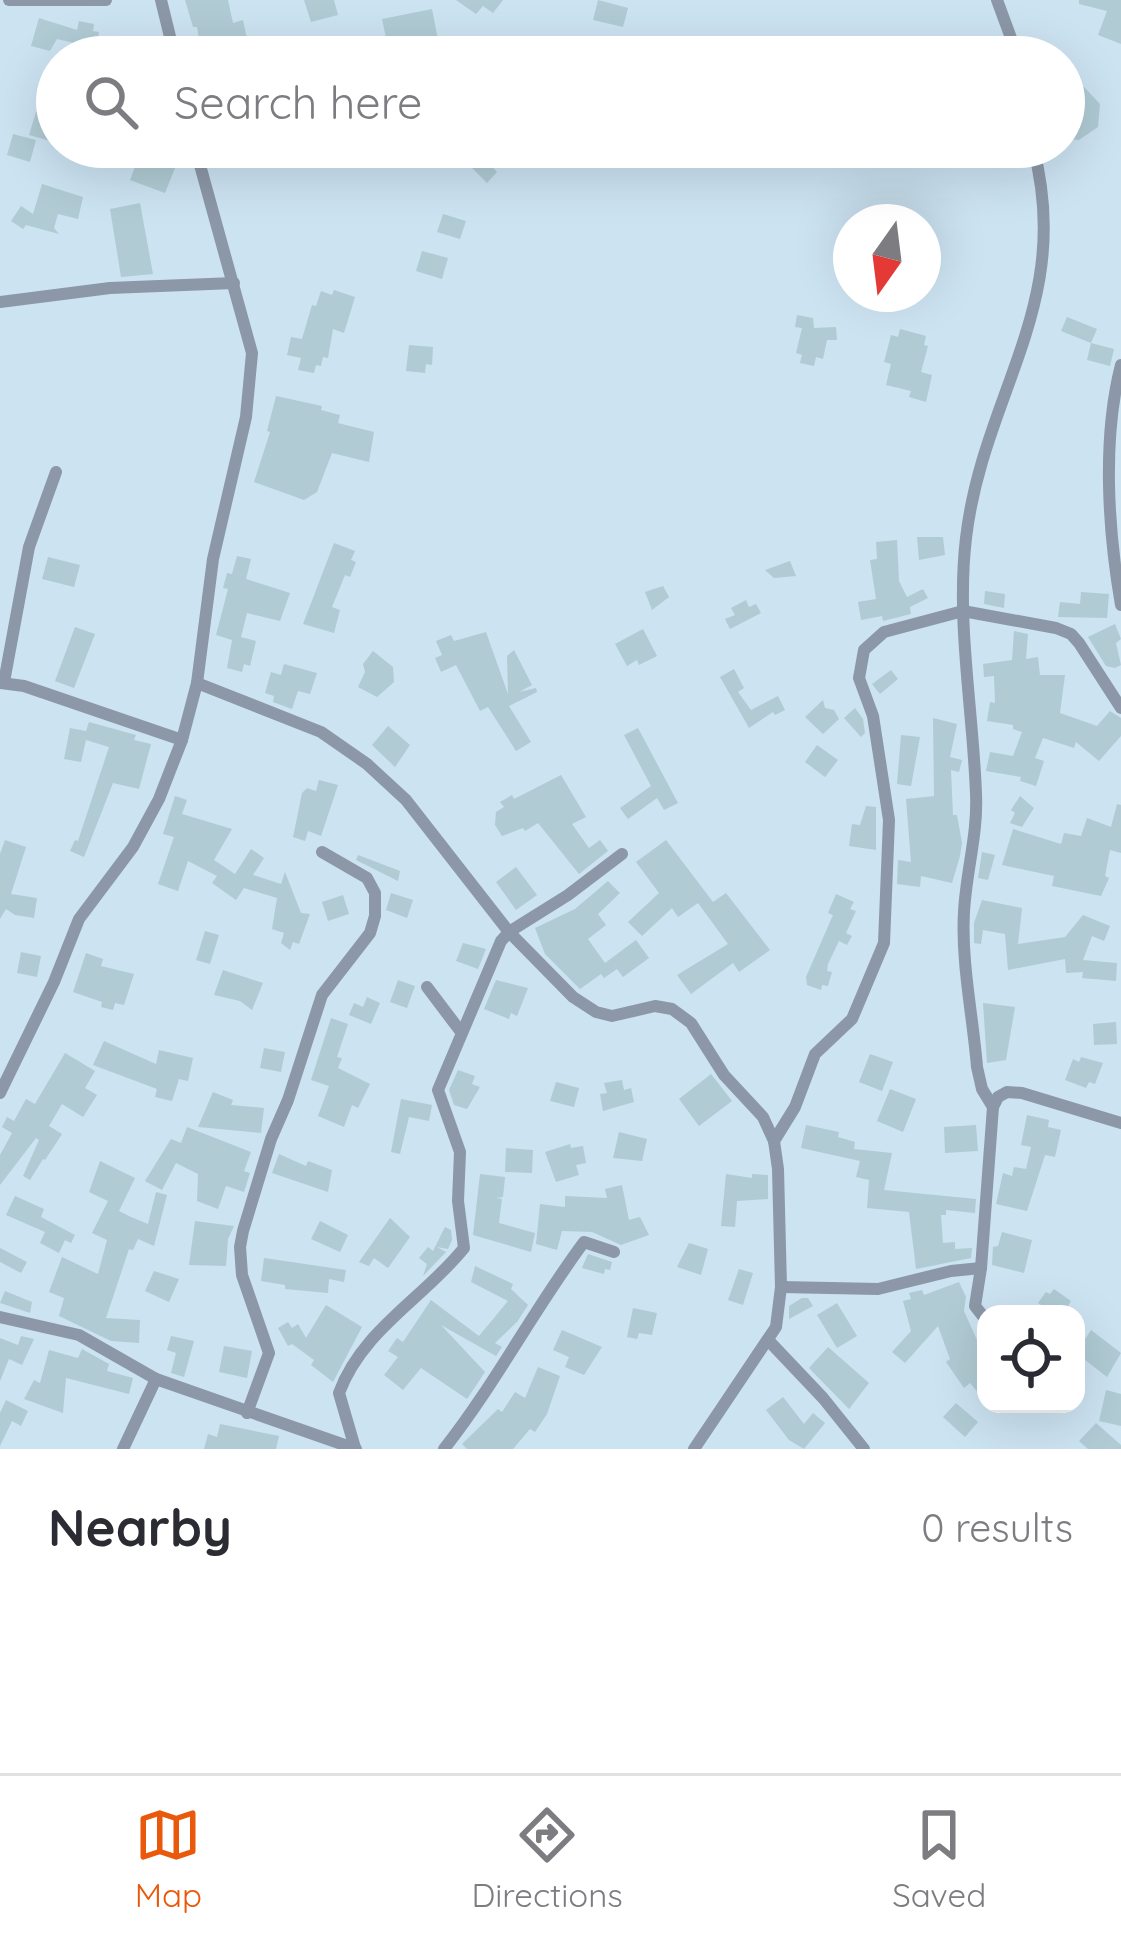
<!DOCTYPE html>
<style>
:root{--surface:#fff;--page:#f2f2f3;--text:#2b2b33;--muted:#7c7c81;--line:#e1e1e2;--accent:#ea580c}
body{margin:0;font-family:Quicksand,sans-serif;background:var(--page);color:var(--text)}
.controls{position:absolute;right:36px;bottom:36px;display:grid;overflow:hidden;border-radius:24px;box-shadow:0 12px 48px #0002}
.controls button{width:108px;height:108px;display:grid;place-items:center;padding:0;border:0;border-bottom:3px solid var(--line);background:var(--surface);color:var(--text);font:60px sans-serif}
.compass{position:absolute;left:833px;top:204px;width:108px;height:108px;border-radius:50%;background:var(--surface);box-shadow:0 12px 48px #0002;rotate:194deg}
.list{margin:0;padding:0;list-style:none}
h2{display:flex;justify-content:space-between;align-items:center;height:156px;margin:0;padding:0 48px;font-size:51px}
h2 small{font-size:39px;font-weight:400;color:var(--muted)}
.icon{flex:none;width:66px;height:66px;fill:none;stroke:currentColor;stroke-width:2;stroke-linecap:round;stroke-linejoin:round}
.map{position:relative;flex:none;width:1121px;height:1449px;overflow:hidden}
.search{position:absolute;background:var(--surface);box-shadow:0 12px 48px #0002;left:36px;right:36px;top:36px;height:132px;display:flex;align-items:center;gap:30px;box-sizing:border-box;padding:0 42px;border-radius:66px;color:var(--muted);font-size:45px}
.sheet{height:324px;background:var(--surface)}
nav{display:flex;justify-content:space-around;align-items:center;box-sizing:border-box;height:168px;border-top:3px solid var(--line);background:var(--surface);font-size:33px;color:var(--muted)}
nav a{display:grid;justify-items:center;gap:6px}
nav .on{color:var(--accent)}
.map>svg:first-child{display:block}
</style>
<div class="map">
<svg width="1121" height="1449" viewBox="0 0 1121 1449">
<rect width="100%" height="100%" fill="#cce3f2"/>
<g fill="#b0cbd4">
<polygon points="185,0 228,0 233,23 243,20 251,57 202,57 197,27 193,27"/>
<polygon points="304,0 334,0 338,15 311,22"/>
<polygon points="456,0 503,0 493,13 483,6 476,14"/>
<polygon points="598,0 628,8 623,27 593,20"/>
<polygon points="1079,0 1121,0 1121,44 1098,35 1107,11 1079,4"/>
<polygon points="432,9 440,50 390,57 382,19"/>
<polygon points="39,18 77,30 79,21 94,24 93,31 99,32 96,48 57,39 50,51 31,46"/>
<polygon points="357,38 359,57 330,57 328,40"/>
<polygon points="1064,86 1084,87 1100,104 1098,127 1079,140 1064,139"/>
<polygon points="36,112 55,117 57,143 29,135"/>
<polygon points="13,134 36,140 30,162 7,155"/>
<polygon points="166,147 181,153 165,193 130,180 136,164 94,148"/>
<polygon points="483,157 497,172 487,183 472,168"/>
<polygon points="42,184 83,197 78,219 58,214 54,228 59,234 26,225 23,229 11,221 21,206 33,214"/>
<polygon points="140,203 153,274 121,277 110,209"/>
<polygon points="443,214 466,221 460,239 437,232"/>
<polygon points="422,251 448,258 442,279 416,271"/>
<polygon points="334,290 355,297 344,333 333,329 328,358 323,357 321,366 316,365 314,373 298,370 301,358 287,355 291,337 302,339 312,305 316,306 321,291 332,295"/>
<polygon points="797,315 813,318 814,328 836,327 837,340 827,340 823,359 816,357 814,366 800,363 802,355 796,353 802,328 795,327"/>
<polygon points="1067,317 1097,329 1091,343 1061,331"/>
<polygon points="900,329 926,336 924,345 928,346 921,372 932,375 926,402 909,397 911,391 886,385 891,364 884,362 891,335 898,337"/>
<polygon points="1091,343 1114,349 1110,366 1087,360"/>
<polygon points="409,345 433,347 432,365 426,364 425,373 406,371"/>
<polygon points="276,396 322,406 321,410 340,415 338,423 374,432 369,462 332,453 317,492 304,500 254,482 270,432 267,431"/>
<polygon points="917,537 943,537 945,555 919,560"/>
<polygon points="897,540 899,581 907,597 923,589 928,598 910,607 911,614 883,621 882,616 861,620 858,602 876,599 870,560 877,559 876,542"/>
<polygon points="334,543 355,551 351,560 356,562 350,577 345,575 332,607 340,610 334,633 303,624"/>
<polygon points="237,556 251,559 246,579 290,593 280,621 247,613 241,637 256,641 250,666 244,664 242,672 227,668 232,640 216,635 228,589 223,588 227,573 232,574"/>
<polygon points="48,557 80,565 74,587 42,579"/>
<polygon points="790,561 796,576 774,578 765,570"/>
<polygon points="663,586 669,597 652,610 645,592"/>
<polygon points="985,591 1005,594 1004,608 984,604"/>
<polygon points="1081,592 1109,594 1107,618 1058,617 1060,602 1080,604"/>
<polygon points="746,600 749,607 756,604 761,613 730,629 725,619 735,615 731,608"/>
<polygon points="1115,624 1121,639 1116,643 1121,665 1115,668 1106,666 1088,637"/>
<polygon points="75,627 95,634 74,688 55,681"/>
<polygon points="643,629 657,656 639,665 637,660 627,666 615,644"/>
<polygon points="1014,631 1028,634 1026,659 1038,657 1040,675 1065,675 1060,713 1097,726 1110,711 1121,718 1121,736 1099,761 1076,742 1074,748 1043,738 1035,758 1044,761 1036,786 1020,781 1021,777 986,771 990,752 1013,756 1022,732 1013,729 1013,725 987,721 990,702 995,703 994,676 984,677 983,664 1012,660"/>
<polygon points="486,632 508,694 507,656 514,650 532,685 519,692 536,688 537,692 509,706 531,742 516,751 488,707 480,711 456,665 441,672 435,658 442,655 436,641 451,635 454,641"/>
<polygon points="373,651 393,667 394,682 377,697 358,687 365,672 363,664"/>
<polygon points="284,664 317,673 310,694 298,691 292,709 273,702 274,696 265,693 271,672 281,675"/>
<polygon points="734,669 744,688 738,692 751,710 778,696 785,710 775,715 773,712 749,728 720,677"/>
<polygon points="891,670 898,679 880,694 872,684"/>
<polygon points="823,700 825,708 834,710 839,719 823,734 805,717"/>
<polygon points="855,708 863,719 865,733 861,737 844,718"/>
<polygon points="933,718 957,724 950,757 962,760 959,772 951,770 953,815 957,815 962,843 960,856 952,883 921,876 920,887 897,884 898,860 911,862 906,799 934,796"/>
<polygon points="89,722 136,735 134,740 151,744 139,789 113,783 84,857 70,851 75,840 78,841 109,747 86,740 81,762 64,759 70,728 86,731"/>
<polygon points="388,726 410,745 395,767 372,745"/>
<polygon points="638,728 678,803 664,810 657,798 628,819 620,808 651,786 624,735"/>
<polygon points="901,735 920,737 911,786 897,784"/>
<polygon points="817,745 838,760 825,777 805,762"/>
<polygon points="561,775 586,817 572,824 589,848 600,840 608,851 579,874 538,823 525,831 523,828 502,836 495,825 496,812 504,807 500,802 512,795 514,799"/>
<polygon points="319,780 338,785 321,836 308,831 305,841 293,837 302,793 307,788 316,791"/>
<polygon points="175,796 187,800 182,814 232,829 214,860 235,874 251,849 264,858 253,875 281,884 285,872 301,913 310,914 299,944 293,942 290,950 281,943 284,933 272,929 277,898 244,888 236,900 212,883 217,876 188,861 178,891 158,884 174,837 163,834"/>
<polygon points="1020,796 1034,808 1022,827 1010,823 1015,813 1011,810"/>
<polygon points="1117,804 1121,805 1121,853 1110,850 1105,876 1109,878 1101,896 1052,886 1054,876 1002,865 1013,829 1061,844 1064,833 1081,836 1087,818 1111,827"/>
<polygon points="866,806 876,807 876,850 849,846 852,824 860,825"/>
<polygon points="5,840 26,847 11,894 37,898 34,918 15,915 6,909 0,919 0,854"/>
<polygon points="666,840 713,902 726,893 770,950 739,972 733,963 691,994 677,975 728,944 698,903 678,917 672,908 642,936 628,922 659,893 636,862"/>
<polygon points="982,852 995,855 988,880 978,878"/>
<polygon points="358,855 400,871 398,881 356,860"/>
<polygon points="516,867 537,895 516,910 496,882"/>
<polygon points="608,881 620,893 598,914 606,925 588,939 605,963 636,940 649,958 623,977 617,969 604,978 601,974 580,989 545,954 535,928 575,909"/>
<polygon points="391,893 413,900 407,918 386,910"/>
<polygon points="836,894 854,902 850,909 856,911 846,933 852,936 847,945 839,941 828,964 827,971 832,972 828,986 822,985 821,990 807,985 806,977 833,915 828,913"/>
<polygon points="343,895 349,914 328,921 322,902"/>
<polygon points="982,900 1022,908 1018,944 1065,937 1083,915 1110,926 1104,941 1092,936 1083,960 1117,963 1116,981 1082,978 1083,972 1066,973 1065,959 1008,970 1005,934 983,930 981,944 974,943 974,923"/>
<polygon points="205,931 219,935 210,964 196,960"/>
<polygon points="463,943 486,949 478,969 456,961"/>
<polygon points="21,952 41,956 37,977 17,973"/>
<polygon points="86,953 103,959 101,966 134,974 124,1005 115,1003 113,1010 101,1007 102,1002 73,992"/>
<polygon points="223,970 263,983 252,1010 240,1001 214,995"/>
<polygon points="398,980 415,986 407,1008 390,1002"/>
<polygon points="496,980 528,988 517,1016 511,1013 509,1019 484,1009"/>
<polygon points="367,997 380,1003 371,1024 349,1015 354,1003 363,1007"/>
<polygon points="983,1003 1015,1007 1006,1060 987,1063"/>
<polygon points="331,1018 348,1024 337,1057 342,1058 338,1068 370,1084 358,1108 352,1105 344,1127 318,1116 329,1086 311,1080"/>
<polygon points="1116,1022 1117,1044 1094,1045 1093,1024"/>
<polygon points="104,1041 156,1064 159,1050 193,1058 188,1081 179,1079 172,1101 155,1097 157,1089 93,1065"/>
<polygon points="264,1048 285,1052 281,1072 260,1068"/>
<polygon points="65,1053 95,1071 85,1088 97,1095 83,1117 62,1104 49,1126 62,1134 45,1160 43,1159 30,1180 23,1176 39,1140 36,1138 0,1185 0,1155 12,1133 2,1127 7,1117 14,1121 26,1099 35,1104"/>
<polygon points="870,1054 893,1062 882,1091 859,1082"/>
<polygon points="1081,1057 1103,1063 1095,1084 1089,1082 1086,1088 1065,1080 1073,1059 1079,1062"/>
<polygon points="458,1070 475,1076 472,1084 480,1087 467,1109 454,1105 449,1090"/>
<polygon points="711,1074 732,1101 699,1126 679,1099"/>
<polygon points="622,1080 624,1090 631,1088 634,1102 603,1111 600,1094 607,1093 604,1083"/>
<polygon points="556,1082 579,1088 574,1107 550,1101"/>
<polygon points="890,1089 916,1099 903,1132 877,1121"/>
<polygon points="213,1092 233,1100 231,1105 264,1108 261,1133 198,1127"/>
<polygon points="401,1099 432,1105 429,1121 409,1117 400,1154 391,1152"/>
<polygon points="1027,1115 1049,1120 1048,1127 1061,1130 1055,1157 1045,1155 1027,1211 996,1204 1003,1173 1012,1176 1014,1167 1026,1169 1031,1147 1021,1145"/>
<polygon points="806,1125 839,1132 838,1137 855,1142 854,1149 892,1153 884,1190 976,1199 975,1213 946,1210 946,1215 941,1215 943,1243 955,1242 955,1249 972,1248 971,1258 916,1269 909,1212 867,1208 869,1180 856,1177 860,1161 801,1148"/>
<polygon points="976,1125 978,1151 945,1153 944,1127"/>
<polygon points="187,1127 251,1152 244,1171 250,1173 244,1192 226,1186 218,1209 197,1201 198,1174 176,1163 162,1190 145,1181 171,1139 181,1143"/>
<polygon points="619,1132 647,1139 642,1161 613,1158"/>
<polygon points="570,1144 571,1148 583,1146 586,1163 576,1165 579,1175 556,1182 545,1152"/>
<polygon points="506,1148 533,1150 532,1173 505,1172"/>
<polygon points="279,1154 306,1166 308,1161 332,1170 328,1192 272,1173"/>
<polygon points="100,1161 135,1178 119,1211 131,1217 148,1224 156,1192 167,1195 154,1246 138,1239 133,1250 129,1249 106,1318 140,1320 139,1343 111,1341 59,1316 64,1298 49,1292 62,1257 98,1274 107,1240 92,1233 108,1201 89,1192"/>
<polygon points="480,1174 505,1177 503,1197 496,1198 502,1199 499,1223 535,1233 531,1252 473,1235"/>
<polygon points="726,1174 752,1178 752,1174 768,1175 768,1199 737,1201 735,1227 721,1226"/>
<polygon points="622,1185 629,1220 640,1217 649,1235 621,1245 592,1232 562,1231 557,1250 536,1244 540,1204 565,1207 565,1196 607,1198 605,1189"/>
<polygon points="15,1196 44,1209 41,1217 75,1235 71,1243 65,1240 59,1253 40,1243 45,1232 6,1215"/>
<polygon points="390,1218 410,1237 388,1268 374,1258 369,1266 359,1262"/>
<polygon points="195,1221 234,1226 228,1239 226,1266 189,1265"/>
<polygon points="320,1221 348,1235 340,1252 311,1239"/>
<polygon points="445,1227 451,1230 452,1240 448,1249 437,1247 446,1252 423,1276 427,1264 419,1258 428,1247 433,1251"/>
<polygon points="1002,1232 1032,1240 1024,1273 992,1265 993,1247 998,1246"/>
<polygon points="689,1243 708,1249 701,1275 677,1267"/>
<polygon points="0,1248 27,1262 21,1273 0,1262"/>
<polygon points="588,1254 612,1262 610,1270 605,1269 604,1274 582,1268"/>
<polygon points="264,1258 346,1270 344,1282 329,1279 328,1293 285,1289 285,1285 261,1281"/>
<polygon points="475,1266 513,1284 511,1289 528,1305 517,1322 495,1343 502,1347 496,1356 441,1325 485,1372 467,1399 421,1368 403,1390 384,1375 398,1357 388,1351 397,1338 403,1342 431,1300 479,1336 508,1301 471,1282"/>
<polygon points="739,1269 753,1273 743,1305 728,1300"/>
<polygon points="154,1271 179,1279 169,1302 145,1291"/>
<polygon points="959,1282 966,1297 964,1311 986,1360 986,1402 970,1383 964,1388 946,1362 950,1359 938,1326 905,1363 892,1352 911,1331 903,1301 911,1299 909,1293 922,1290 924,1295"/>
<polygon points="1054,1289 1071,1301 1068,1306 1079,1314 1042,1314 1046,1308 1038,1303 1046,1292 1050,1294"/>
<polygon points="5,1291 32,1302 30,1313 0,1303"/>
<polygon points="802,1298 808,1298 813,1306 789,1319 789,1306"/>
<polygon points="837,1303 857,1336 837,1348 817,1315"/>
<polygon points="326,1305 362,1327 333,1382 311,1365 314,1360 292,1344 288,1346 278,1328 288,1322 292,1328 298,1324 306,1338"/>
<polygon points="633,1308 657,1313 652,1335 639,1333 637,1339 627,1337"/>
<polygon points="562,1330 602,1347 584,1375 565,1367 569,1357 553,1350"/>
<polygon points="1091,1330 1121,1353 1107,1377 1076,1353"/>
<polygon points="21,1336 34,1339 22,1365 9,1359 0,1381 0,1338 18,1345"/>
<polygon points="171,1336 194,1341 184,1377 171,1373 176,1353 167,1350"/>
<polygon points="224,1346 252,1351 247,1378 219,1372"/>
<polygon points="828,1347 869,1383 849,1409 809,1368"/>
<polygon points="82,1349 109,1364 107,1371 133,1378 129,1394 66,1378 63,1413 24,1399 34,1380 40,1383 49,1350 78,1358"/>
<polygon points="538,1367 560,1376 547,1414 535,1432 530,1429 513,1449 467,1449 462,1444 498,1409 502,1412 515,1392 525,1398"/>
<polygon points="1106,1390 1121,1394 1121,1426 1099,1421"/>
<polygon points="783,1397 804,1424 813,1413 825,1423 804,1449 789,1440 766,1410"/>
<polygon points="6,1400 28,1411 21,1426 12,1421 0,1446 0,1413"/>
<polygon points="956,1403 978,1422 965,1437 943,1417"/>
<polygon points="1096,1423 1121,1445 1121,1449 1088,1449 1079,1441"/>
<polygon points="220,1424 279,1436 276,1449 204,1449 208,1434 217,1437"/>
</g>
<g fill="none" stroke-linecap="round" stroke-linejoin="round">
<g stroke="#8c97a7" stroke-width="12">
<polyline points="9,0 106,0"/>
<polyline points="161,0 175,57"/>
<polyline points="997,0 1018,57"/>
<polyline points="0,302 110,288 234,283"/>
<path d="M1121,365c-19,74 -13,165 0,240"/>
<polyline points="4,682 29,547 56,472"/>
<polyline points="1,683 24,686 182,740"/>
<polyline points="197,683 321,732 367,764 406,800 509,932 573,997 596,1012 612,1016 655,1006 672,1009 691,1023 724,1075 763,1117 774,1141 778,1169 781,1287 776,1327 694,1449"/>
<polyline points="427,987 461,1032"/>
<polyline points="0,1093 54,982 79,919 133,847 159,799 182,740 197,683 213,559 246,417 252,353 195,147"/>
<path d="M993,1107l-11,-18 -5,-22c-4,-50 -16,-105 -13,-155 2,-40 14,-78 12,-118 -3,-85 -20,-172 -10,-256 17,-145 109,-234 67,-391"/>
<polyline points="774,1141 795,1107 815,1054 852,1019 884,943 889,820 873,716 859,678 864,650 884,632 963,611 1056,628 1071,634 1079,643 1121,708"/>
<polyline points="781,1287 878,1289 951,1271 981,1268"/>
<polyline points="0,1317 79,1335 156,1379 356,1449"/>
<polyline points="986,1320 975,1306 981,1268 993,1107 998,1097 1007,1092 1022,1093 1121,1123"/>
<polyline points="769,1341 823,1398 864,1449"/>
<polyline points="247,1413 269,1353 242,1275 240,1247 243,1231 271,1139 288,1100 322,995 370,933 375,916 375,893 367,878 322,852"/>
<path d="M355,1448l-16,-55c23,-63 85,-95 125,-145l-6,-47 2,-49 -22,-62 63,-149 8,-9 59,-37 54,-41"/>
<polyline points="123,1449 156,1379"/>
<path d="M444,1449c52,-66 90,-140 140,-207l30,10"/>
</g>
</g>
</svg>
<div class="controls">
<button><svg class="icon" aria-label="locate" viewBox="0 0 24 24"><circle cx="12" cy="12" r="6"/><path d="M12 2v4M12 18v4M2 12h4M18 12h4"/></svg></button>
</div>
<svg class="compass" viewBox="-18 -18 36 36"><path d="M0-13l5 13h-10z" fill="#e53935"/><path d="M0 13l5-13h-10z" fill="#7c7c81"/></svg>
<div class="search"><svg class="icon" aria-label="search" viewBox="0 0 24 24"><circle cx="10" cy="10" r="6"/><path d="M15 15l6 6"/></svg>Search here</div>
</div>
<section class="sheet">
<h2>Nearby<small>0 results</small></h2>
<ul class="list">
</ul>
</section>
<nav>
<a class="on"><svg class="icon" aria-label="map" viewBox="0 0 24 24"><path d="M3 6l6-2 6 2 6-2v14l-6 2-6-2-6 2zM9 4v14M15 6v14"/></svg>Map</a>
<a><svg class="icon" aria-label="directions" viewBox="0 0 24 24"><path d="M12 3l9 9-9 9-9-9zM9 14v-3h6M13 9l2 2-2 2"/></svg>Directions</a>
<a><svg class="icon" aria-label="saved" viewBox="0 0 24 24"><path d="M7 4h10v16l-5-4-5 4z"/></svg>Saved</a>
</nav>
